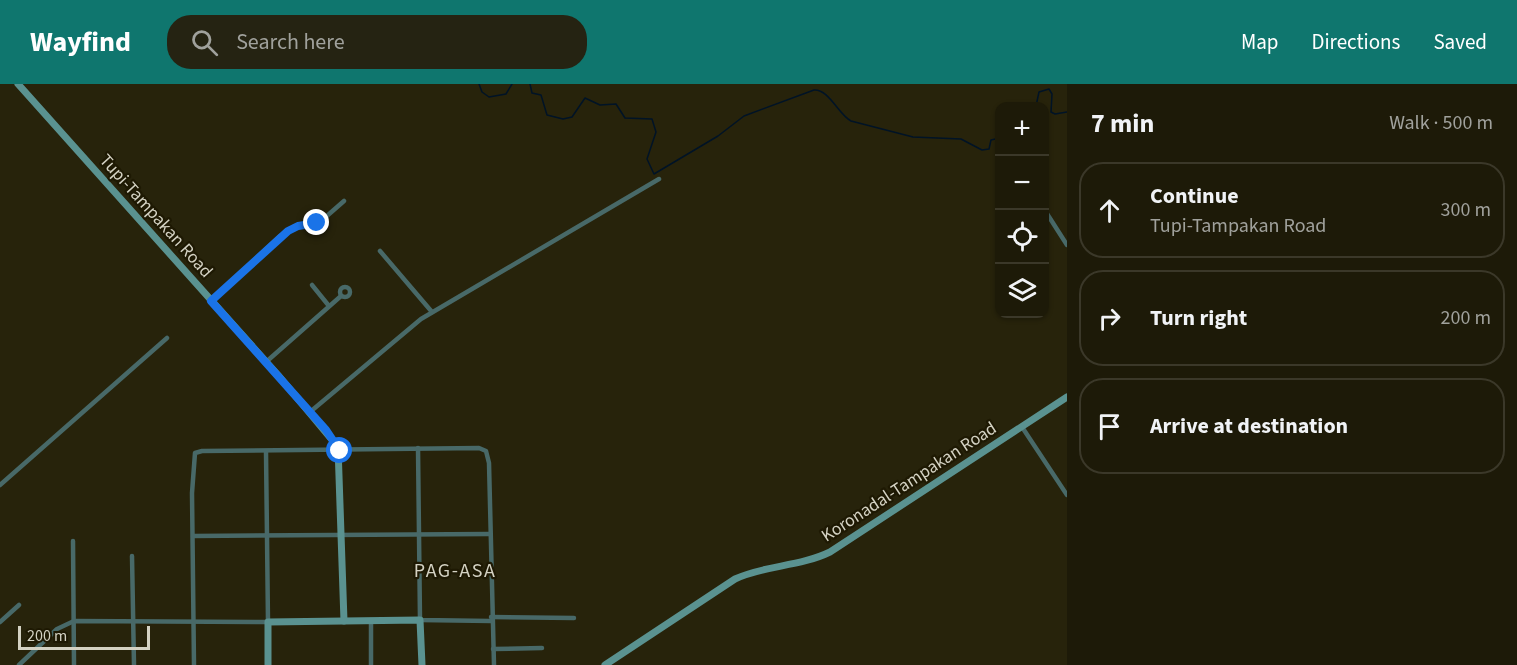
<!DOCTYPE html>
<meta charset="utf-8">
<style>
:root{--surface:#1d1a08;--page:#252312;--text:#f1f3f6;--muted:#a0a19c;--line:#3b3829;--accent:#0f766e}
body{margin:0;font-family:"Source Sans 3",sans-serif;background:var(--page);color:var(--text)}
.controls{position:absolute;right:18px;top:18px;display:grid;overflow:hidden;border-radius:12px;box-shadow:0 2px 4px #0004}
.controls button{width:54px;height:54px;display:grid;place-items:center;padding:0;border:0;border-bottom:2px solid var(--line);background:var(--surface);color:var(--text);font:30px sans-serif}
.scale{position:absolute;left:18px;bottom:15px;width:132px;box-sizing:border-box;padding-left:6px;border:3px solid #d4d2c3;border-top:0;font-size:16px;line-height:21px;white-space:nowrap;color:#d4d2c3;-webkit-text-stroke:4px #1e1903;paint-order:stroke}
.stop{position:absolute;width:18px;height:18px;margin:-14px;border:4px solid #1a73e8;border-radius:50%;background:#fff}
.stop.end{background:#1a73e8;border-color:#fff;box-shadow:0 2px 6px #0008}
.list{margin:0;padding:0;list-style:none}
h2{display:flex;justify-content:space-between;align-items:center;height:78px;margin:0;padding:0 24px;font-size:26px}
h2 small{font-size:20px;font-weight:400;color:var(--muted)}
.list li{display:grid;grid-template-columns:39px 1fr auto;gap:18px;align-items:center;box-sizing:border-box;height:96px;margin:0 12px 12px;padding:0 12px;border:2px solid var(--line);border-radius:24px}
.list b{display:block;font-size:22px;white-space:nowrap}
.list p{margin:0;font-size:20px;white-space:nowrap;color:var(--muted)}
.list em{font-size:20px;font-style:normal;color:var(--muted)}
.icon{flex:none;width:33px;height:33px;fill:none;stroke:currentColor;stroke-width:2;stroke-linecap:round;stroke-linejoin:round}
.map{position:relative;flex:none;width:1067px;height:581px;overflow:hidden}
header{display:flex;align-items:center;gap:36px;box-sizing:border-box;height:84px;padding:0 30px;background:var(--accent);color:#fff}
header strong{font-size:28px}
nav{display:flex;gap:33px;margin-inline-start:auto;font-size:21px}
.search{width:420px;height:54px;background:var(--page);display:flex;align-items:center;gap:15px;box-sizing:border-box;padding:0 21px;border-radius:24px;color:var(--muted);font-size:22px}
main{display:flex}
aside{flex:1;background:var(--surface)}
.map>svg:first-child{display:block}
</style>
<header>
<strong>Wayfind</strong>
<div class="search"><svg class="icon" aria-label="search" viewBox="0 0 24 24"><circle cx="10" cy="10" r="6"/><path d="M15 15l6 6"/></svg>Search here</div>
<nav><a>Map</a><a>Directions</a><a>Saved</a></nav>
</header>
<main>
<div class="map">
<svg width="1067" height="581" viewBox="0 0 1067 581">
<rect width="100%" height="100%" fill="#27230b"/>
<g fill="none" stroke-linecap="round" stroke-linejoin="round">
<g stroke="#001326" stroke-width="1.5">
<polyline points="479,0 482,8 489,13 506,10 512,0"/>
<path d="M530,0l2,9 9,2 6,20 16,4 9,-2 13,-19 15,7 16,-1 9,14 27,1 4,13 -9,27 7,15 64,-38 26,-20 70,-26c15,-1 24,24 37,31l62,16 48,2 21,11 7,-1 2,-9 9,-2"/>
<polyline points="1036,22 1039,8 1049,5 1052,10 1051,28 1055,30 1067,28"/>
</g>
<g stroke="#486968" stroke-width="4.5">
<polyline points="1044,125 1067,161"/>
<polyline points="380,167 432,228"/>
<polyline points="312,201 329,222"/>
<circle cx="345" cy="208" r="5"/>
<polyline points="211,217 280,152 298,142 320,138 344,117"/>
<polyline points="266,278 341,212"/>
<polyline points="310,328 421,235 659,95"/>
<polyline points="1022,343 1067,411"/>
<polyline points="418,364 420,536 491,537"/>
<polyline points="0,401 167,254"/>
<polyline points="193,452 489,450"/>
<polyline points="73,457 74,581"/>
<polyline points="132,472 134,581"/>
<polyline points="491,533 574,534"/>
<polyline points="0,538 19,521"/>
<polyline points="493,565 542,564"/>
<polyline points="19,581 57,545 74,537 268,538 266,368"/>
<polyline points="194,581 192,409 195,369 202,367 479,364 486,367 489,379 494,581"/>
<polyline points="371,581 371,536"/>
</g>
<g stroke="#5a9290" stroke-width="7">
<polyline points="18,0 278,291 338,363 344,537"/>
<polyline points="268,581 268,538 420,536 422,581"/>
<path d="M605,581l130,-86c30,-14 64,-12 95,-27l237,-155"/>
</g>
</g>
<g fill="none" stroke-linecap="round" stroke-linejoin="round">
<polyline stroke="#1a73e8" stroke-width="8" points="317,139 298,142 288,147 211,217 326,346 340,367"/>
</g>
<g text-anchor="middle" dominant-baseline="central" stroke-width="4.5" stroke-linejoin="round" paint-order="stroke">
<g font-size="18" fill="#d4d2c3" stroke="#1e1903">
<text transform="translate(156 132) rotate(48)">Tupi-Tampakan Road</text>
<text transform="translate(909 398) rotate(-33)">Koronadal-Tampakan Road</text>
</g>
<g font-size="20" letter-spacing="1.5" fill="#d4d2c3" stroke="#1e1903">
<text x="455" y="487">PAG-ASA</text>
</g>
</g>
</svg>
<div class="controls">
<button>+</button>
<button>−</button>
<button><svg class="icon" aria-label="locate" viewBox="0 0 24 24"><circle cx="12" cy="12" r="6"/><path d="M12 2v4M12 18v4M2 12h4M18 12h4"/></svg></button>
<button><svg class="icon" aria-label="layers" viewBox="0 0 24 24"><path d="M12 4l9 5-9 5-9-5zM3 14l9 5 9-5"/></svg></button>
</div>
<div class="scale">200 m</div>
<div class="stop" style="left:340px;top:367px"></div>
<div class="stop end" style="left:317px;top:139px"></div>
</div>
<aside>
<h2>7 min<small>Walk · 500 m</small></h2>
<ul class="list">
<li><svg class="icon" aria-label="ahead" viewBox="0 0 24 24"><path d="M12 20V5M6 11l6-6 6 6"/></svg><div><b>Continue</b><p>Tupi-Tampakan Road</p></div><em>300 m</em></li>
<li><svg class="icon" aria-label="right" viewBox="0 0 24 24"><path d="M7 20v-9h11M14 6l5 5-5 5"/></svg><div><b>Turn right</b></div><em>200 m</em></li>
<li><svg class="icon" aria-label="arrive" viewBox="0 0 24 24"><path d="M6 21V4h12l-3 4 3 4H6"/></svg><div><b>Arrive at destination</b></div></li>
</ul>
</aside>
</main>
